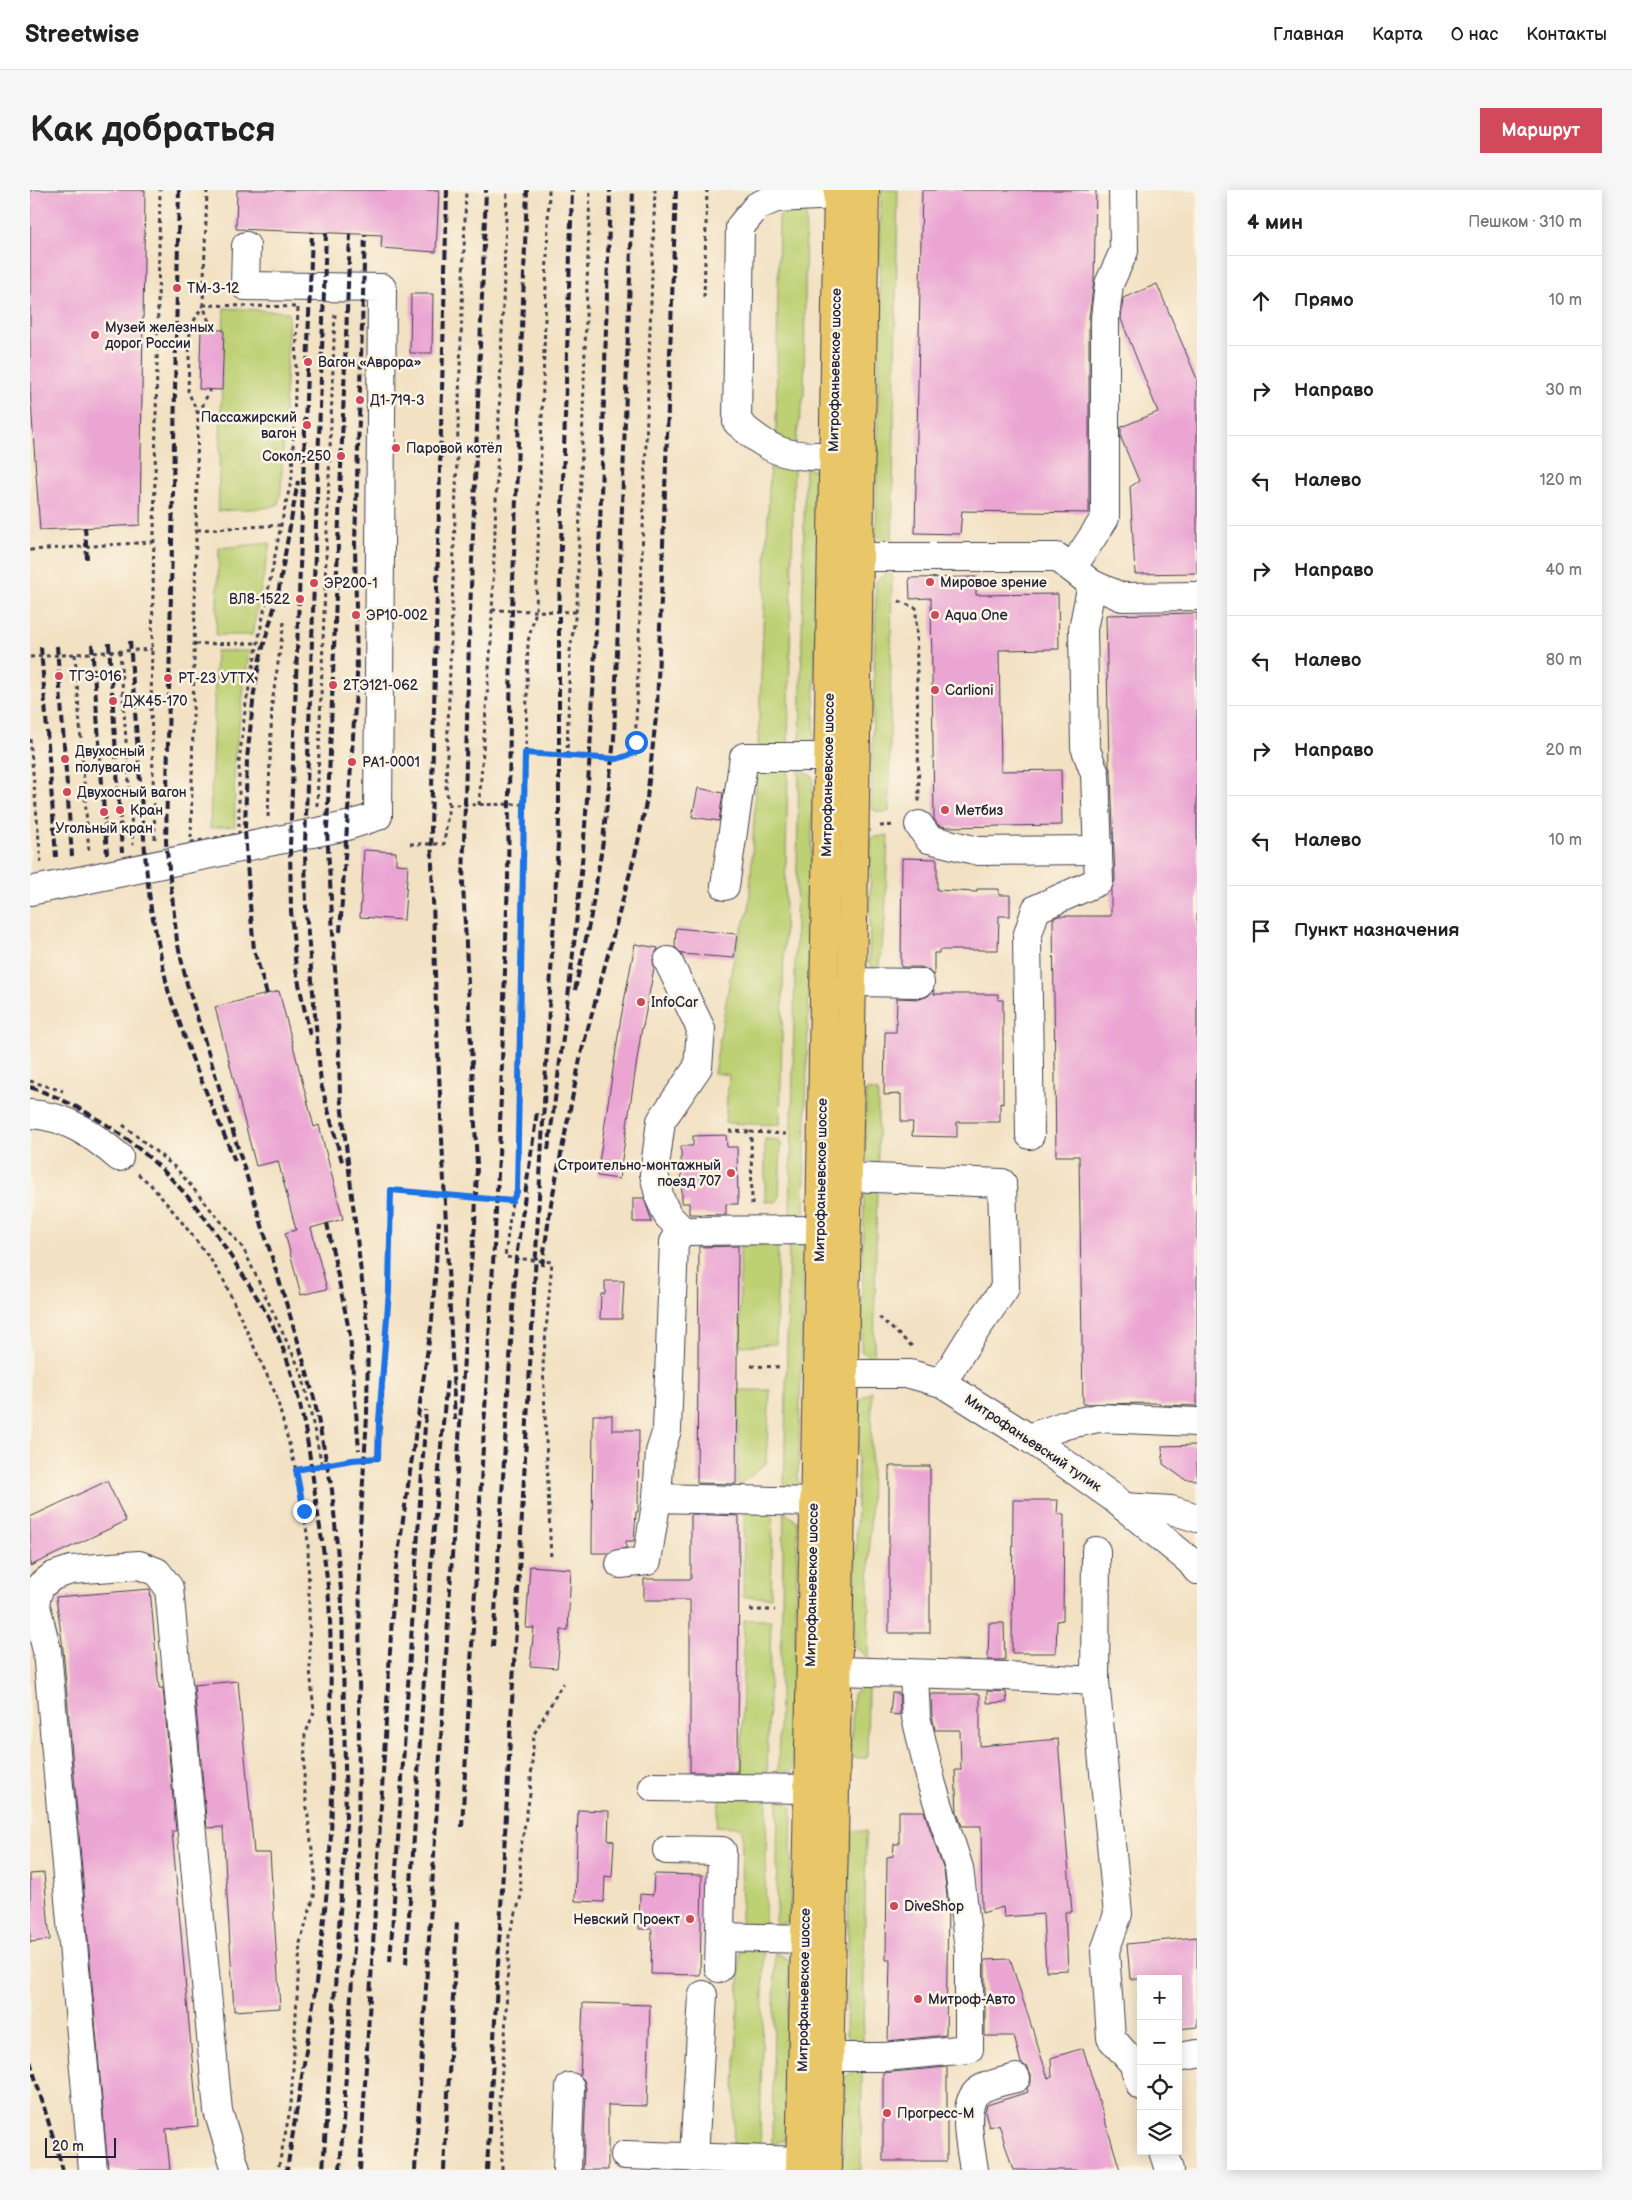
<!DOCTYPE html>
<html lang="ru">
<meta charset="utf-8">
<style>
:root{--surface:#fff;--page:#f6f6f6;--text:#222;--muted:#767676;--line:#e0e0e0;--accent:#d1495b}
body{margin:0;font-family:"Balsamiq Sans",sans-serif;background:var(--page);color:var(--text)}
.controls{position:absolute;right:15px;bottom:15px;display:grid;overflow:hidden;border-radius:0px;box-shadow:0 2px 12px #0003}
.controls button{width:45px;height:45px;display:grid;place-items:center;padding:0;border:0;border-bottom:1px solid var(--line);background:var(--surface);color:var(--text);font:25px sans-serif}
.scale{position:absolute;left:15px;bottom:12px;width:71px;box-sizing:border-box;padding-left:5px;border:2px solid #22223b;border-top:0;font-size:14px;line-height:18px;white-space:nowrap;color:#22223b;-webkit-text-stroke:4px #fcf5e5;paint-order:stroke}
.stop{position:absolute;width:15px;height:15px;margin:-11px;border:4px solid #1a73e8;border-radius:50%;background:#fff}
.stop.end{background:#1a73e8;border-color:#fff;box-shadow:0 1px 5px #0008}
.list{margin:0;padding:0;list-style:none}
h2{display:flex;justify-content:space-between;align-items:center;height:65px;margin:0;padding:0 20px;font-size:21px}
h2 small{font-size:16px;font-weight:400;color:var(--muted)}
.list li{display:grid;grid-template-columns:32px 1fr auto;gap:15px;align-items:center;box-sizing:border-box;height:90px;padding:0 20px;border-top:1px solid var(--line)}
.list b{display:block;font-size:19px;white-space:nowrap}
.list em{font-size:16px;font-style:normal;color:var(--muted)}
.icon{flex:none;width:28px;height:28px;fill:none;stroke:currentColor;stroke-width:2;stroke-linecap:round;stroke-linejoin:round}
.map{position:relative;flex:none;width:1167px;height:1980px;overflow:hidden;border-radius:0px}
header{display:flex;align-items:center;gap:30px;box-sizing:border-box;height:70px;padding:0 25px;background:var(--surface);border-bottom:1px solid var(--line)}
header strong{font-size:24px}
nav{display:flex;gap:28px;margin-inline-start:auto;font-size:18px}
.intro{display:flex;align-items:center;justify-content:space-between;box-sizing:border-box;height:120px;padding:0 30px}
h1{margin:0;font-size:35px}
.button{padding:12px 22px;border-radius:0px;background:var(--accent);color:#fff;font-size:18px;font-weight:700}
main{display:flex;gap:30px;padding:0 30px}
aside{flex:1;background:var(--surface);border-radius:0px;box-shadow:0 2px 12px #0003}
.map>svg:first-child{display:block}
</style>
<header>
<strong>Streetwise</strong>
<nav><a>Главная</a><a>Карта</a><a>О нас</a><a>Контакты</a></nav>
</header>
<div class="intro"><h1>Как добраться</h1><a class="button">Маршрут</a></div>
<main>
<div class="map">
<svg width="1167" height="1980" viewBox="0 0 1167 1980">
<rect width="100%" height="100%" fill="#fcf5e5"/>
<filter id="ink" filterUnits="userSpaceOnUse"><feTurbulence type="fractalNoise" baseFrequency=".02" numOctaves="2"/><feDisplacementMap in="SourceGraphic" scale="10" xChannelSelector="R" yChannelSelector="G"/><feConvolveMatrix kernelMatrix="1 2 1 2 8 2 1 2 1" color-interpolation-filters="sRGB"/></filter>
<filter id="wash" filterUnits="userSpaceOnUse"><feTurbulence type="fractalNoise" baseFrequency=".0096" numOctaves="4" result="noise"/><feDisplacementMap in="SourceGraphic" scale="20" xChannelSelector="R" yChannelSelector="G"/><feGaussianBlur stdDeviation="1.12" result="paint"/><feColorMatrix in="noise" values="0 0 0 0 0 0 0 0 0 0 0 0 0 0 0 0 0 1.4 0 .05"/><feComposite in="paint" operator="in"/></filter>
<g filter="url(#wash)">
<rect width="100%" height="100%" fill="#f2e1c2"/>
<g fill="#bdd073" stroke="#707957">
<polygon points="851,0 868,0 862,357 846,346"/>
<polygon points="776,16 774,205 765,255 746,247 749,27 752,21"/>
<polygon points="194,118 259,122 251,301 248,315 235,318 188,321"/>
<polygon points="744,276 764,277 758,556 728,556 740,277"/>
<polygon points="775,277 788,282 784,549 770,556"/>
<polygon points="240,353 222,445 186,445 189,358"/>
<polygon points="862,379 859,622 848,622 841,618 846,391"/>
<polygon points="186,461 219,461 204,571 205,636 180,638"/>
<polygon points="727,577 758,578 750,935 695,933 699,885 684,883 702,777 709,746 719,719"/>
<polygon points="769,578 783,587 774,1022 760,1030"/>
<polygon points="858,645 855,732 848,782 839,774 841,648"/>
<polygon points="836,900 848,902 848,978 835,968"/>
<polygon points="735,949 748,950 751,954 749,1008 746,1012 735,1011"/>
<polygon points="847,996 844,1171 831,1161 834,1005"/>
<polygon points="759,1053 774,1057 768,1296 754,1301"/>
<polygon points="748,1054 746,1154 710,1156 710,1055"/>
<polygon points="709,1200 740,1200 736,1273 707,1297"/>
<polygon points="842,1201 838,1469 824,1455 829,1211"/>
<polygon points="714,1318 743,1323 741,1407 713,1407"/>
<polygon points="754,1322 768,1332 762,1580 748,1586"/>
<polygon points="714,1430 741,1430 737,1586 711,1587"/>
<polygon points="836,1494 838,1494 837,1568 821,1568 823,1504"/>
<polygon points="690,1606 737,1608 735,1737 711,1734 712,1637 686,1636"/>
<polygon points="748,1608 762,1616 760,1730 746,1737"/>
<polygon points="820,1641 836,1641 833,1859 816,1846"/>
<polygon points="710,1761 734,1762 730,1955 703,1955"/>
<polygon points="745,1762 759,1770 755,1949 742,1955"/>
<polygon points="832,1876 831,1980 813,1980 815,1887"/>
</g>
<g id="blocks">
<g fill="#eba5d3">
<polygon points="0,0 115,0 110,335 10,340 0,199"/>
<polygon points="207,0 409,0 406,62 351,58 352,45 206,39"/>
<polygon points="892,0 1066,0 1064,90 1059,128 1059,323 932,321 930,344 885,343"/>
<polygon points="1127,94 1167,189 1167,383 1105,384 1100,297 1109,291 1091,248 1091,237 1128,222 1091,129 1093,108"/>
<polygon points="381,104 403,104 402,163 380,163"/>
<polygon points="171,140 194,140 192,200 169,199"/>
<polygon points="946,387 946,405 1028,404 1029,459 969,460 971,581 1031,580 1032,635 916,637 908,635 904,629 901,408 880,409 879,388"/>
<polygon points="1167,423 1167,1216 1130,1215 1130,1213 1053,1214 1049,966 1026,966 1023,729 1028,726 1081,726 1081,701 1085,690 1081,583 1079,576 1076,425"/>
<polygon points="668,598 693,603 689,631 662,627"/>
<polygon points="334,660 366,662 366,674 378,675 374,730 330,727"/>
<polygon points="872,668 907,669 907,700 947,702 947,699 969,699 969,705 980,705 980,726 969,726 968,760 909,760 909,763 904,763 904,786 898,780 891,777 871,777"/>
<polygon points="646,738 707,744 704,768 652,764 645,757"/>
<polygon points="605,754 628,758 623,769 624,778 613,837 612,837 589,989 567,986 590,833"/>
<polygon points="904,800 904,804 968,804 968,810 973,810 973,914 970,913 970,932 927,932 927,947 882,946 883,932 871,932 871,904 854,905 855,842 866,842 867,808 890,809 898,806"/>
<polygon points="249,801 284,937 289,935 313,1029 281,1038 297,1099 271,1105 255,1043 266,1040 248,971 226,976 185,817"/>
<polygon points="696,945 697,957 707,957 708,1014 696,1014 696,1025 659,1024 659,1013 652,1013 651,956 663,956 663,946"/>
<polygon points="603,1008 614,1008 622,1032 603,1032"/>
<polygon points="708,1056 706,1294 667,1293 669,1057"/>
<polygon points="575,1091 594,1091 592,1129 570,1129 571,1104 575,1104"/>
<polygon points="563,1225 582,1225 582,1240 609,1240 608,1322 606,1322 604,1351 596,1351 596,1358 580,1363 562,1363"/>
<polygon points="1167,1255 1167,1290 1154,1289 1133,1274 1132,1256"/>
<rect x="859" y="1276" width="41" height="167"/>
<polygon points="77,1291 96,1331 0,1376 0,1327"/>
<polygon points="983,1310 1028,1310 1027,1324 1034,1324 1033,1430 1027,1431 1026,1463 982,1463"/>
<polygon points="661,1324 709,1326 708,1582 660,1582 660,1410 614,1410 614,1389 661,1389"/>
<polygon points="500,1376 541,1379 538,1440 531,1440 527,1478 500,1476 504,1438 496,1438"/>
<polygon points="120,1399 129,1498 133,1498 146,1641 142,1641 168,1936 136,1939 140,1980 78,1980 33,1459 26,1407"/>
<polygon points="959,1433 974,1433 975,1470 958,1470"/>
<polygon points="208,1491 224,1663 240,1663 250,1818 204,1821 193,1637 177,1638 164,1495"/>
<polygon points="957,1501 976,1502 977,1512 957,1513"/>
<polygon points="862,1503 869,1503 870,1525 860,1524"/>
<polygon points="901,1504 950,1504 950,1556 1028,1549 1042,1722 1035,1722 1038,1780 1016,1781 1013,1724 974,1727 973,1717 952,1723 951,1636 932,1636 927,1622 925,1580 931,1580 930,1540 905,1540 902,1525"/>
<polygon points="548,1620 579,1621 578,1650 584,1651 582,1687 575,1686 574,1712 545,1711"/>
<polygon points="869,1621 894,1621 914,1681 918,1714 916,1845 858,1851 860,1770 856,1770 857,1667 863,1666 864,1654 869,1654"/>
<polygon points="14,1683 20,1750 0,1752 0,1684"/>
<polygon points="624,1684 672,1685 670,1785 621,1784 622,1739 609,1739 610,1704 623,1705"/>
<polygon points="1167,1747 1167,1837 1148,1839 1148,1789 1100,1789 1097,1754"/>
<polygon points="980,1769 1018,1888 1022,1887 1021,1868 1053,1858 1090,1980 983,1980 969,1934 959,1937 955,1921 957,1915 998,1902 997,1898 1001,1892 1001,1884 997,1877 991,1873 984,1846 955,1846 955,1770"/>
<polygon points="553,1813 620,1815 617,1916 578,1915 578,1980 553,1980 556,1898 554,1890 550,1886"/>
<polygon points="917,1877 917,1971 853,1971 853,1883"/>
</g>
</g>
</g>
<g filter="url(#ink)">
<use href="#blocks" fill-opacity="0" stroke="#413f4f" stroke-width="1"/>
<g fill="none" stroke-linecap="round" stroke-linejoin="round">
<defs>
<g id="minor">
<path d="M804,266c-48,1 -61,-2 -97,-34l3,-195 17,-21 19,-8 62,-3"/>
<polyline points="830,367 1027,367 1062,394 1092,407 1167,406"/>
<polyline points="1042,378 1075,328 1075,128 1079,94 1094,61 1093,0"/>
<polyline points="889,635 899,649 948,661 1068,660"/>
<polyline points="695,696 714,567 798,567"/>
<polyline points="0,701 317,636 348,626 352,98 215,96 216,56"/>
<polyline points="638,771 671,839 668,877 631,931 624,984 630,1009 638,1026 653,1041 790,1040"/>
<polyline points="822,792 890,793"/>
<path d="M0,924c36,2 62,20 89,43"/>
<polyline points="1000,945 997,747 1006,719 1069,691 1065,584 1055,557 1053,439 1062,394"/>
<polyline points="818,987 972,993 975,1098 940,1148 912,1193"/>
<polyline points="814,1184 880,1184 912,1193 999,1248 1081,1306 1160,1371 1167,1380"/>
<polyline points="999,1248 1035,1235 1068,1228 1167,1232"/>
<polyline points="627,1308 784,1312"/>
<polyline points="1094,1317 1141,1320 1167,1328"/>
<polyline points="590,1374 617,1371 627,1308 630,1262 637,1240 644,1052 653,1041"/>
<polyline points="808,1481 976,1486 1065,1491 1088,1724 1075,1761 1081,1848 1103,1873 1111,1896"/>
<polyline points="1065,1491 1066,1361"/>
<polyline points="623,1597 778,1599"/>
<polyline points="637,1660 692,1661 689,1778"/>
<polyline points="690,1747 775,1749"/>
<polyline points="800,1867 854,1867 939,1859 939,1759 929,1678 902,1595 886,1527 884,1484"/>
<polyline points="1148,1867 1167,1864"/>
<polyline points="1133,1961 1139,1980"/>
<polyline points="595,1965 770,1971"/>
<polyline points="664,1968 673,1805"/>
<polyline points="63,1980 17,1461 5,1412 10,1396 23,1386 41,1380 109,1375 127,1382 139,1398 188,1921 206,1980"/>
<polyline points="537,1980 540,1897"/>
<path d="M944,1980c-3,-22 -16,-71 9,-82 10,-5 22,-7 33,-10"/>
</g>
<g id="major">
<polyline points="770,1980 790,1040 808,0"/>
<polyline points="797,1980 822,792 835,0"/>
</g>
</defs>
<use href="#minor" stroke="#413f4f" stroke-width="30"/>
<use href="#major" stroke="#413f4f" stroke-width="30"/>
<g stroke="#413f4f" stroke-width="3" stroke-dasharray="4 4" stroke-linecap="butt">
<polyline points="177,0 173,115 182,140"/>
<polyline points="519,0 506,421 498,451 487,1002 482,1011 475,1067 522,1072 513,1175 521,1370"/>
<polyline points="674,107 677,0"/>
<polygon points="173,115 268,117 262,287 251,335 216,513 209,572 209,644 161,652 168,224 158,201 160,138"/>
<polyline points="169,224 180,199"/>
<polyline points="167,340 251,335"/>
<polyline points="0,360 124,352"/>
<polyline points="869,411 886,418 889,612"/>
<polyline points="462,420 546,422"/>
<polyline points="165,454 227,453"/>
<polyline points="90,461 103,655"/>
<polyline points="45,464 59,663"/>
<polyline points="0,467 122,459"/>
<polyline points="0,549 11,673"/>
<polyline points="495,563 587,569 605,563 625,0"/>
<polyline points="537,566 540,461 547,415 560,0"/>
<polyline points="419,615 416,597 436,0"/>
<polyline points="449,615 461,452 477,0"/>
<polyline points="287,616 305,122"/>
<polyline points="238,627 242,514 254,432"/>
<polyline points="850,636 864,635"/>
<polyline points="125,649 121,517 130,0"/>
<polyline points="380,654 414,654 419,615 495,614"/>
<polyline points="0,891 33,901"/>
<polyline points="93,935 146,978 213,1058 272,1184 292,1275"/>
<polyline points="699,941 721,942"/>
<polyline points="108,984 120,994 148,1027 181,1070 194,1091 246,1205 266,1280 274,1321 278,1352 280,1479 284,1522 275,1545 274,1595 285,1683 284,1707 270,1753 261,1915 248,1980"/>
<polyline points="722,1015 721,942 757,944"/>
<polyline points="849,1127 884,1158"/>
<polyline points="721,1176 751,1177"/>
<polyline points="266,1280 322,1270 348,1269 359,1101 361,1000 482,1011"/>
<polyline points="720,1420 745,1420"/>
<polyline points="472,1980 472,1954 469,1913 475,1847 479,1746 491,1706 490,1663 500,1604 504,1544 533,1493"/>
</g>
<use href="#minor" stroke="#fff" stroke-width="28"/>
<use href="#major" stroke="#e9c769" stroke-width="28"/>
<g stroke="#22223b" stroke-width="4" stroke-dasharray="8 4" stroke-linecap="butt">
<polyline points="149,0 136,652 147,751 157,794 267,1148 284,1208 302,1300 312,1412 316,1631 293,1980"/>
<polyline points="417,0 401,638 406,818 425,1230"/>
<polyline points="296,43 275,654 276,721 291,894 313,975"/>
<polyline points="55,337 57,369"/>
<polyline points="100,451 116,676 121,719 138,800 162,868 205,971"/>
<polyline points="79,453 92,662"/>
<polyline points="62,454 77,664"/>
<polyline points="27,456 42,666"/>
<polyline points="11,457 26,667"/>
<polyline points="310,742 327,486 325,351 335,44"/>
<polyline points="545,800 561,725 573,651 584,549 603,0"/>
<polyline points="237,804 224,760 219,703 215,640 217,569 224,503 230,468 248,404 268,291"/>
<polyline points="280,845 266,780 261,721 260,657 282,42"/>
<path d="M0,897c81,28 147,86 193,157 16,26 34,51 48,78 29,57 38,124 46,187 4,25 8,51 11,78 4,45 2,92 3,139 1,46 2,92 -2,139 -8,102 -26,204 -42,305"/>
<path d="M518,960c17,-121 32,-243 40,-366 12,-197 16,-396 22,-594"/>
<polyline points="297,1033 320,1145 329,1260"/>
<polyline points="512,1076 521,1014 551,864 607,657 617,608 627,518 646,0"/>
<polyline points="463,1457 486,1068 507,922"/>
<polyline points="432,1637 469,966 478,687 481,449 497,0"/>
<polyline points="360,1772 396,1220"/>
<polyline points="376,1774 402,1361 417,1187"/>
<polyline points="0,1871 33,1980"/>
<polyline points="310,1980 328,1695 330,1340 337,1226 338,1142 310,904 308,830 297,640 320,44"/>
<polyline points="330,1980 364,1392 402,1130 409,1031"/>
<polyline points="385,1980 438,1101 445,1035 447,975 433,694 439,450 456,0"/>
<polyline points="414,1980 427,1731"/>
<polyline points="457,1980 529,633 529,421 542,0"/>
</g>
</g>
</g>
<g fill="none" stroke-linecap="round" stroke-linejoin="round" filter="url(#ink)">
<polyline stroke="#1a73e8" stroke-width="6" points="274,1321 266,1280 322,1270 348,1268 349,1231 359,1101 361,1000 482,1011 487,1002 495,563 587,569 605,563 606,552"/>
</g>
<g fill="#d1495b" stroke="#fcf5e5" stroke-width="2">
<circle cx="147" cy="98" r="5"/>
<circle cx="65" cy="145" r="5"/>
<circle cx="278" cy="172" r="5"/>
<circle cx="330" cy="210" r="5"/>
<circle cx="277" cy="235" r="5"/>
<circle cx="366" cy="258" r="5"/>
<circle cx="311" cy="266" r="5"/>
<circle cx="900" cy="392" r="5"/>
<circle cx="284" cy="393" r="5"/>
<circle cx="270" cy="409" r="5"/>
<circle cx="326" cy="425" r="5"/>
<circle cx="905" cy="425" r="5"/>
<circle cx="29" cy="486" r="5"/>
<circle cx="138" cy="488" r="5"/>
<circle cx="303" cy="495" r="5"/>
<circle cx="905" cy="500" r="5"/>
<circle cx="83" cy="511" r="5"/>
<circle cx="35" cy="569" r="5"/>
<circle cx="322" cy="572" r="5"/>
<circle cx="37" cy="602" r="5"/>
<circle cx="90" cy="620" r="5"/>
<circle cx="915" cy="620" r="5"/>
<circle cx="74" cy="622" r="5"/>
<circle cx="611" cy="812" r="5"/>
<circle cx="701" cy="983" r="5"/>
<circle cx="864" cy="1716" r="5"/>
<circle cx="660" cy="1729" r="5"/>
<circle cx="888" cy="1809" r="5"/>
<circle cx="857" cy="1923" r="5"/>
</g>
<g text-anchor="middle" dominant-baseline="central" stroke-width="5" stroke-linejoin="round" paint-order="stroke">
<g font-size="14" fill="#22223b" stroke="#fcf5e5" text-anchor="start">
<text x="157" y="98">ТМ-3-12</text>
<text x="75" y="137">Музей железных<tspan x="75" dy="16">дорог России</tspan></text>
<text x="288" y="172">Вагон «Аврора»</text>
<text x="340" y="210">Д1-719-3</text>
<text x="267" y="227" text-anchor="end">Пассажирский<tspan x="267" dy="16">вагон</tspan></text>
<text x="376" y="258">Паровой котёл</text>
<text x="301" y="266" text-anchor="end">Сокол-250</text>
<text x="910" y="392">Мировое зрение</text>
<text x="294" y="393">ЭР200-1</text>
<text x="260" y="409" text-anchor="end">ВЛ8-1522</text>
<text x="336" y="425">ЭР10-002</text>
<text x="915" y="425">Aqua One</text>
<text x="39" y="486">ТГЭ-016</text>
<text x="148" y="488">РТ-23 УТТХ</text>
<text x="313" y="495">2ТЭ121-062</text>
<text x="915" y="500">Carlioni</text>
<text x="93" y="511">ДЖ45-170</text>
<text x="45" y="561">Двухосный<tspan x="45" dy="16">полувагон</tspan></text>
<text x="332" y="572">РА1-0001</text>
<text x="47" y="602">Двухосный вагон</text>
<text x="100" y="620">Кран</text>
<text x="925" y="620">Метбиз</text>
<text x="74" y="638" text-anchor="middle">Угольный кран</text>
<text x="621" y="812">InfoCar</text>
<text x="691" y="975" text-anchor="end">Строительно-монтажный<tspan x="691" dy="16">поезд 707</tspan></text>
<text x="874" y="1716">DiveShop</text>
<text x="650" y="1729" text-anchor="end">Невский Проект</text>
<text x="898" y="1809">Митроф-Авто</text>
<text x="867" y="1923">Прогресс-М</text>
</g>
<g font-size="14" fill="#22223b" stroke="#fcf5e5">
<text transform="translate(805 180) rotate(-89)">Митрофаньевское шоссе</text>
<text transform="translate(798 585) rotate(-89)">Митрофаньевское шоссе</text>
<text transform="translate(791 990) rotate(-89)">Митрофаньевское шоссе</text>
<text transform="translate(1003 1253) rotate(34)">Митрофаньевский тупик</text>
<text transform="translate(782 1395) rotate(-89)">Митрофаньевское шоссе</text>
<text transform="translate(774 1800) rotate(-89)">Митрофаньевское шоссе</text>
</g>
</g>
</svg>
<div class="controls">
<button>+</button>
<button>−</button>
<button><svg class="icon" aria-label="locate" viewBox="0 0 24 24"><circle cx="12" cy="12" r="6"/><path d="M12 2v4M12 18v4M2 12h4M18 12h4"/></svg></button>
<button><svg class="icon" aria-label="layers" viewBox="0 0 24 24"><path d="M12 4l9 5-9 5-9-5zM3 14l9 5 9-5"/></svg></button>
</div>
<div class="scale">20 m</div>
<div class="stop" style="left:606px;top:552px"></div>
<div class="stop end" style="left:274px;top:1321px"></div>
</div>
<aside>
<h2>4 мин<small>Пешком · 310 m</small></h2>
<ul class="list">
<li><svg class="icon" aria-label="ahead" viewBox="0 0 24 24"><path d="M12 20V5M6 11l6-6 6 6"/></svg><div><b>Прямо</b></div><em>10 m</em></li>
<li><svg class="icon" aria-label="right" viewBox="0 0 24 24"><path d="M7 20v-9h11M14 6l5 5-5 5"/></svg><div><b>Направо</b></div><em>30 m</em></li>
<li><svg class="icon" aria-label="left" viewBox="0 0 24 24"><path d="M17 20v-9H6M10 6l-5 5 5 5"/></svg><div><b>Налево</b></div><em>120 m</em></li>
<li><svg class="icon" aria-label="right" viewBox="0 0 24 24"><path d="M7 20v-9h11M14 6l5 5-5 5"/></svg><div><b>Направо</b></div><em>40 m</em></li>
<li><svg class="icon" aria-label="left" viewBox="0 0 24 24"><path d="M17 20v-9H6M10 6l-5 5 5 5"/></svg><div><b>Налево</b></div><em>80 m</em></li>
<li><svg class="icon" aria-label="right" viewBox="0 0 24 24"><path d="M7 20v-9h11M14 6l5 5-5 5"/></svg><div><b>Направо</b></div><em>20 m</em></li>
<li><svg class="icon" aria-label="left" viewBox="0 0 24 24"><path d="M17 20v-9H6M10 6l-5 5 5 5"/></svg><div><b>Налево</b></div><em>10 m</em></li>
<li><svg class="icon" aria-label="arrive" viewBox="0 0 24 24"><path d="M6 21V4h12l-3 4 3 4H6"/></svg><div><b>Пункт назначения</b></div></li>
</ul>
</aside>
</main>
